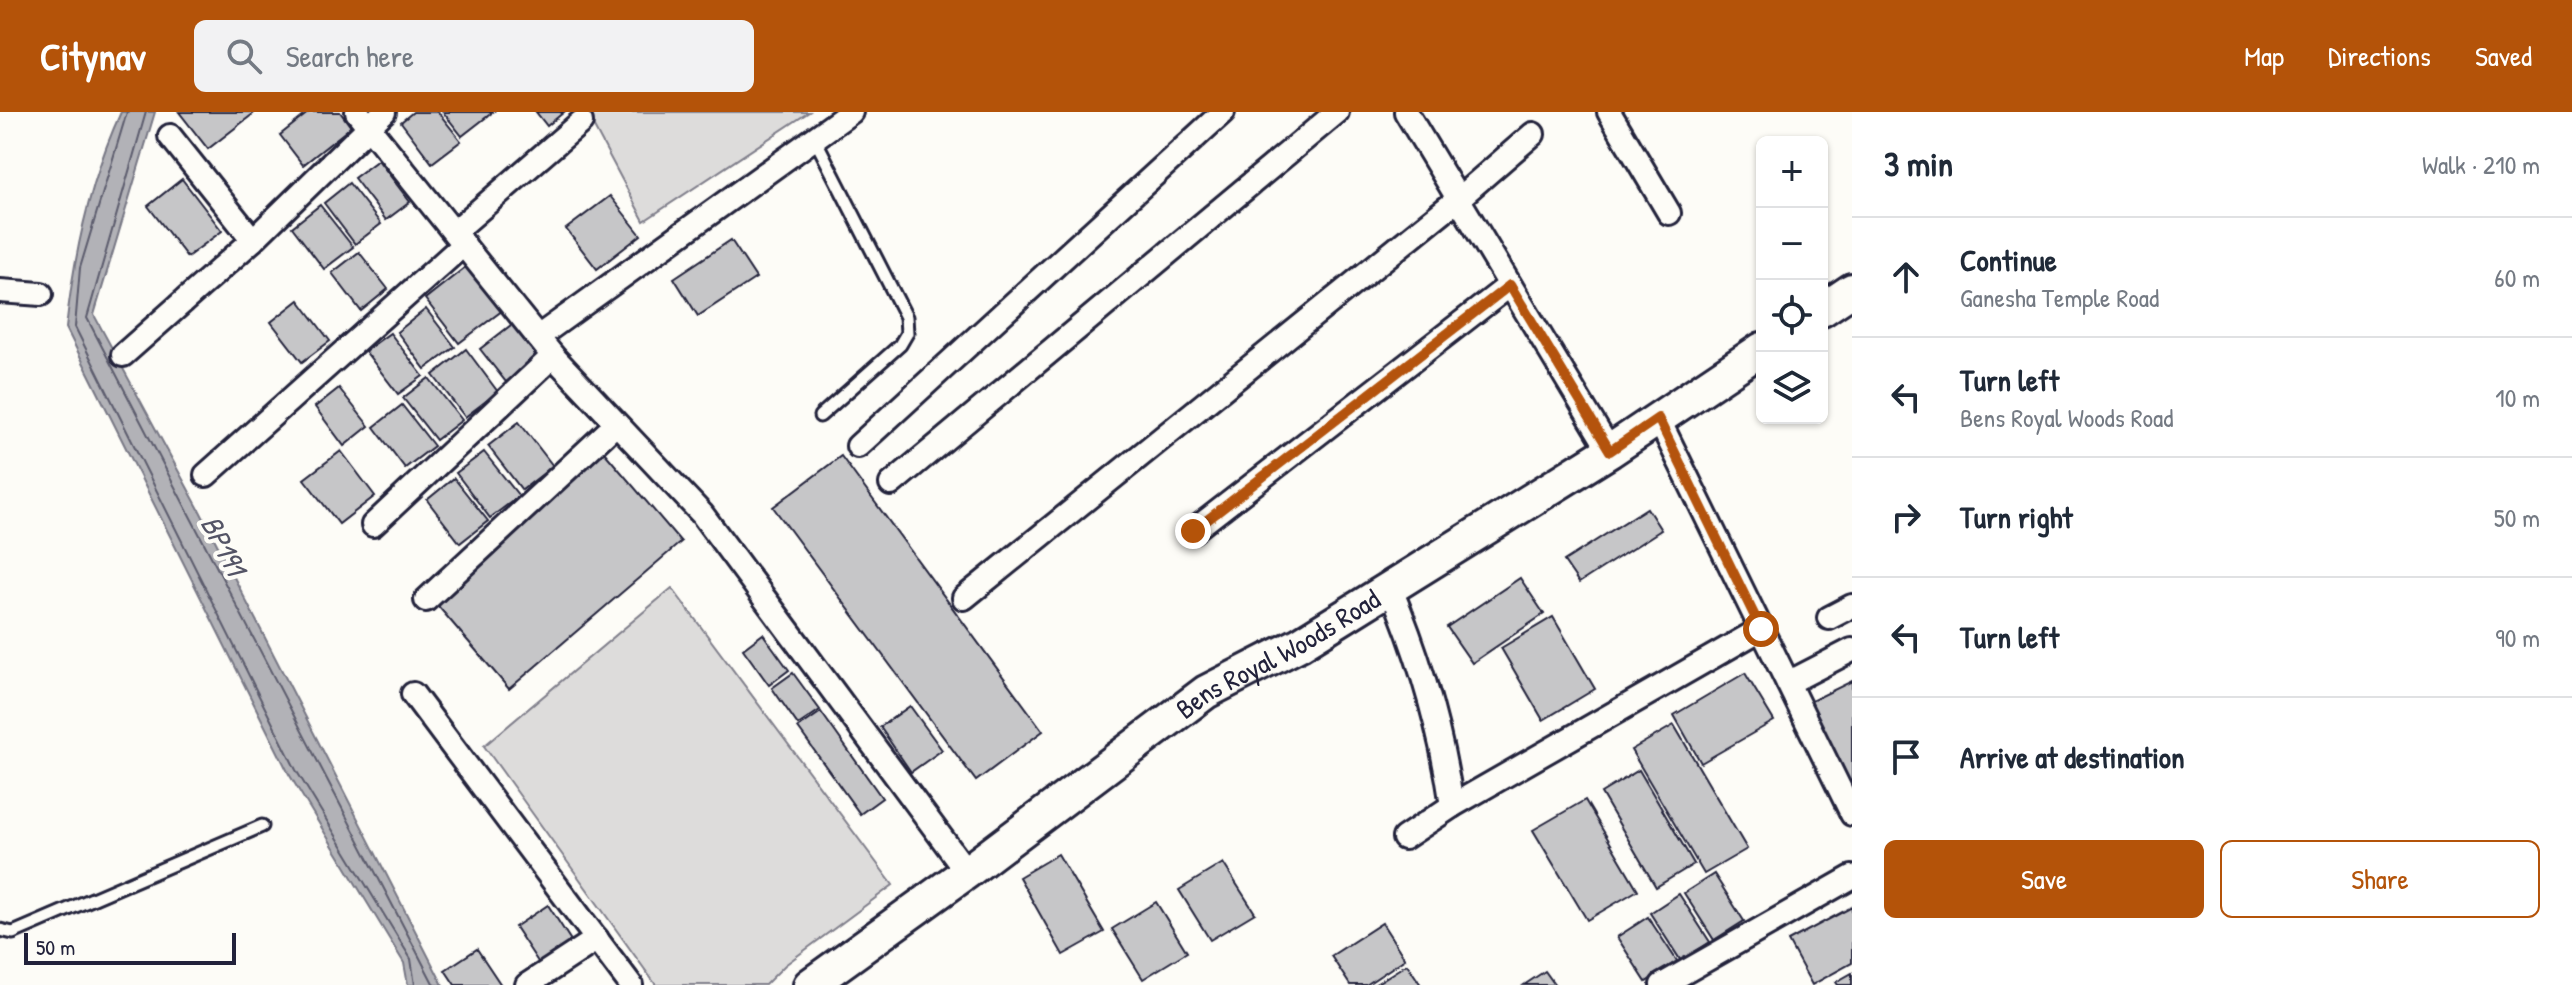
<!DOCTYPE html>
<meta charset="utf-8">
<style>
:root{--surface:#fff;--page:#f2f2f3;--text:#1f2937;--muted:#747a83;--line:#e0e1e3;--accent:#b45309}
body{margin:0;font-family:"Patrick Hand",sans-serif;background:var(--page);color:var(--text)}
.controls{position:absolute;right:24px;top:24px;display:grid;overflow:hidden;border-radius:12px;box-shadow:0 2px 6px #0004}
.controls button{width:72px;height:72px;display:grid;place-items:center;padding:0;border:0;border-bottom:2px solid var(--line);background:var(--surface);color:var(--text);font:40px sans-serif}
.scale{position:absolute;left:24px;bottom:20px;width:212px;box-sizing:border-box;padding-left:8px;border:4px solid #22223b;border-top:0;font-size:22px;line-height:28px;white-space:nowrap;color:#22223b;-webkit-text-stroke:6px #fdfcf7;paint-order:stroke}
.stop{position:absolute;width:24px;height:24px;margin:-18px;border:6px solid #b45309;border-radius:50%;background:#fff}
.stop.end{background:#b45309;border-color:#fff;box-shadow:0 2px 8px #0008}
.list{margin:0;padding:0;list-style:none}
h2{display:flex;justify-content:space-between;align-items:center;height:104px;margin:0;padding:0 32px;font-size:34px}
h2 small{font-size:26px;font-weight:400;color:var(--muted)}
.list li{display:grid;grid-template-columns:52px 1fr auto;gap:24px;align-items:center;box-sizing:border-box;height:120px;padding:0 32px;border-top:2px solid var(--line)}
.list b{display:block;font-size:30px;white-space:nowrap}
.list p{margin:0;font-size:26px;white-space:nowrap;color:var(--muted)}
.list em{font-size:26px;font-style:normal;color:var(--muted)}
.actions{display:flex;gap:16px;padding:24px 32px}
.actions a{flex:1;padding:18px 0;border:2px solid var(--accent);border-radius:12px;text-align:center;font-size:28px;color:var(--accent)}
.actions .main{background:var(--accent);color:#fff}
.icon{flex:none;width:44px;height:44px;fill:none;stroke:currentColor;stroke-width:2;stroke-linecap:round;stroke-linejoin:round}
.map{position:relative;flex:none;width:1852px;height:873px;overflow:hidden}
header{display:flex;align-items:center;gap:48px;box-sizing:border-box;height:112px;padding:0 40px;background:var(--accent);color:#fff}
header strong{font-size:38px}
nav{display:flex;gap:44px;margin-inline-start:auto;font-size:28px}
.search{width:560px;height:72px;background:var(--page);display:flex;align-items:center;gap:20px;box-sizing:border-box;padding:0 28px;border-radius:12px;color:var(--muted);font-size:30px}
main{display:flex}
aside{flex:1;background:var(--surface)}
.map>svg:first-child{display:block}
</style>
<header>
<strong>Citynav</strong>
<div class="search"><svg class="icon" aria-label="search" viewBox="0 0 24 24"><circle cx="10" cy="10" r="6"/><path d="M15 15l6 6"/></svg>Search here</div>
<nav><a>Map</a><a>Directions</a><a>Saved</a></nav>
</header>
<main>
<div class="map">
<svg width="1852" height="873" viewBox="0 0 1852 873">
<rect width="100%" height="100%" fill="#fdfcf7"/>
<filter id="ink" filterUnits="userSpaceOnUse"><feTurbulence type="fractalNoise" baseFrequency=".0125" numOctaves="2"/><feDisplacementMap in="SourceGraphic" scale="16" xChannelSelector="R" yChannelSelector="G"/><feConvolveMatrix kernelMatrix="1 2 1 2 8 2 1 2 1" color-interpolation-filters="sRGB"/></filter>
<g filter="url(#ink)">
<g fill="#dddcdb" stroke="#807f8b" stroke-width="2">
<polygon points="586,0 809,0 644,109"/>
<polygon points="672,476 893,773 785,853 765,873 656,873 484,634"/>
</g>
<path fill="#b2b2b7" stroke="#787885" stroke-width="2" d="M121,0h34l-61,203 106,196 243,474h-35l-4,-22 -115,-189 -223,-446c8,-73 24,-149 55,-216z"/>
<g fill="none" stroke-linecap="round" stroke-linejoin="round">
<g stroke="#5c5c6d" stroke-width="2">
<polyline points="127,0 80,156 75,215 296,658 411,847 415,873"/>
<polyline points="146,0 87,206 434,873"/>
</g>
</g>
<g fill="#c6c6c8" stroke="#22223b" stroke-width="2">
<polygon points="179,0 252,0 253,2 208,37"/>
<polygon points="309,0 340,0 351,15 303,53 280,23"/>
<polygon points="413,0 438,0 461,29 432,51 401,10"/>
<polygon points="443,0 493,0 462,24"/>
<polygon points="536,0 564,0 547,14"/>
<polygon points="378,48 410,90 386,108 354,66"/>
<polygon points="182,67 222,119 187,145 148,94"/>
<polygon points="349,71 381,112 355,132 324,91"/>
<polygon points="610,84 641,123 597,157 566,117"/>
<polygon points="320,93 353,135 324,157 292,115"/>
<polygon points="731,128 756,166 698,204 674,166"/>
<polygon points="359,140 388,177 361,199 332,161"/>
<polygon points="468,153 503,198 459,231 425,187"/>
<polygon points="299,188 330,229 302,250 271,210"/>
<polygon points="426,197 455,235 425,257 397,220"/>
<polygon points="515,210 541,244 506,270 480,237"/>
<polygon points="390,221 423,264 398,282 365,239"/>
<polygon points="466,237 498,280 465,305 433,263"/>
<polygon points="429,266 462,308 436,328 403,286"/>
<polygon points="339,276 369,314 344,334 315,295"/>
<polygon points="402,293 434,334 405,356 374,315"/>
<polygon points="519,310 553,354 522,378 488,334"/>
<polygon points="341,339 375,384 339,412 304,367"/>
<polygon points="484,340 519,384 490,406 456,361"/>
<polygon points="604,340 681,430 509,577 432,487"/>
<polygon points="841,344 1043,619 976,669 773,395"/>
<polygon points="454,366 488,409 460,431 427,388"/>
<polygon points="1647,396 1661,418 1579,471 1564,449"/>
<polygon points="1520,466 1544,502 1472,551 1447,515"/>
<polygon points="1553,505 1595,577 1543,608 1501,536"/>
<polygon points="763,522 789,558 769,573 743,537"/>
<polygon points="793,561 820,598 798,613 772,576"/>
<polygon points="1745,561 1774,609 1701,651 1674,603"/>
<polygon points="1852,569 1852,685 1805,592"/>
<polygon points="910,594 942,638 911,660 880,615"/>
<polygon points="821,600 882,686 860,702 798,616"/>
<polygon points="1674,613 1747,737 1704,762 1631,638"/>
<polygon points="1639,658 1694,752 1656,775 1601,681"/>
<polygon points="1585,688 1638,778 1587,808 1533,718"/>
<polygon points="1058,742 1104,820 1063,843 1019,765"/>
<polygon points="1223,751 1255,801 1210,828 1179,778"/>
<polygon points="1714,762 1744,809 1714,828 1684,781"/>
<polygon points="1679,782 1710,830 1681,849 1650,801"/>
<polygon points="1156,790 1187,840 1143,867 1112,817"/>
<polygon points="548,793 575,835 542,856 515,815"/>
<polygon points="1852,795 1852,851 1812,873 1788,829"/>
<polygon points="1648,805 1677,849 1646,870 1617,825"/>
<polygon points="1382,811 1405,847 1366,873 1350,873 1331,844"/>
<polygon points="477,837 501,873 455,873 445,858"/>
<polygon points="1407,852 1421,873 1374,873"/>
<polygon points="1545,859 1555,873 1524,873"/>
<polygon points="1852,861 1852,873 1838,873 1836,870"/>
</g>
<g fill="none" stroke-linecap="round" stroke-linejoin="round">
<defs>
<g id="lane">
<polyline points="814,25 906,205 907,221 900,233 820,304"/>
<polyline points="0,818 13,821 262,714"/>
</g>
<g id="street">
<polyline points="357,0 553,244 702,402 967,760"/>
<polyline points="1406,0 1610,339"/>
<polyline points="1609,0 1669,101"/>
<polyline points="170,24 253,128"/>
<polyline points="454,120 581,10"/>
<polyline points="0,179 41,182"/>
<polyline points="538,225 851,0"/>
<polyline points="123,243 253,128 384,0"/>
<polyline points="1658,306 1852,702"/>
<polyline points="858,334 1223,0"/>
<polyline points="206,363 464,132"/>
<polyline points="891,372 1337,0"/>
<polyline points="373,413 553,244"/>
<polyline points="1193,419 1510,173"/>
<path d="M1390,475c30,71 51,142 62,219"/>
<polyline points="964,486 1458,87 1533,22"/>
<polyline points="426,488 616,312"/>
<polyline points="1829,506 1852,494"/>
<polyline points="1788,571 1852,538"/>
<polyline points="413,582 631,873"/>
<polyline points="1404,726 1452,694 1761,517"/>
<polyline points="527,873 597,827"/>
<polyline points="1662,873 1852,765"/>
</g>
<g id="secondary">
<polyline points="1822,198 1852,178"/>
<path id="s1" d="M810,873l157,-113 239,-180 94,-48 310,-193 152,-102"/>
</g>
</defs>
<use href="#lane" stroke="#22223b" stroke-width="17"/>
<use href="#street" stroke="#22223b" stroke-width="28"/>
<use href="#secondary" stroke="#22223b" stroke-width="38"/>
<use href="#lane" stroke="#fdfcf7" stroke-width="11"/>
<use href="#street" stroke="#fdfcf7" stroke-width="22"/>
<use href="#secondary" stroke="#fdfcf7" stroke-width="32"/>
</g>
</g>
<g fill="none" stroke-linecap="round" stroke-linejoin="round" filter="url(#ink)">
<polyline stroke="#b45309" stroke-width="10" points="1193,419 1510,173 1610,339 1658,306 1761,517"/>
</g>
<g text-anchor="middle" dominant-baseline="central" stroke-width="8" stroke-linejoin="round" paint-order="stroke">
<g font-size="28" fill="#22223b" stroke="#fdfcf7">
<text stroke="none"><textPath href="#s1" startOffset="574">Bens Royal Woods Road</textPath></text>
</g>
<g font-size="30" font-style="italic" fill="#545466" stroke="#fdfcf7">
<text transform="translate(224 433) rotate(62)">BP191</text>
</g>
</g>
</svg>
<div class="controls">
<button>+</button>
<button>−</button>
<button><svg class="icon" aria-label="locate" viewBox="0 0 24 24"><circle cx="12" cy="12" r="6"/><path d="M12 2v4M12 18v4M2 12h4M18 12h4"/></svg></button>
<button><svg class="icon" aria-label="layers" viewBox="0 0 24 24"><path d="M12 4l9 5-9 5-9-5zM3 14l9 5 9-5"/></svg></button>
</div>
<div class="scale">50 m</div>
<div class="stop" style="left:1761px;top:517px"></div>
<div class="stop end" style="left:1193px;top:419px"></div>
</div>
<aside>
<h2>3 min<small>Walk · 210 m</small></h2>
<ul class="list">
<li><svg class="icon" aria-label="ahead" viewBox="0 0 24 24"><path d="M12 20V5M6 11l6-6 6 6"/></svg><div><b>Continue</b><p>Ganesha Temple Road</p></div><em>60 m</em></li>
<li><svg class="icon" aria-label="left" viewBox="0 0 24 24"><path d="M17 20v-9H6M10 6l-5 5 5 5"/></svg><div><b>Turn left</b><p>Bens Royal Woods Road</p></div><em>10 m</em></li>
<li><svg class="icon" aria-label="right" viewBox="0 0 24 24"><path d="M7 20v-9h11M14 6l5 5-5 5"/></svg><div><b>Turn right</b></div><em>50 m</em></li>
<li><svg class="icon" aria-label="left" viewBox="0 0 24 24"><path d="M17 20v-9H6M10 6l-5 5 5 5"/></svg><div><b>Turn left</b></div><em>90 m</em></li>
<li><svg class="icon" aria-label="arrive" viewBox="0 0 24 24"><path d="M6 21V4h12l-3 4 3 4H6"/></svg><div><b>Arrive at destination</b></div></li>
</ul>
<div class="actions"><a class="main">Save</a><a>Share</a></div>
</aside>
</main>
